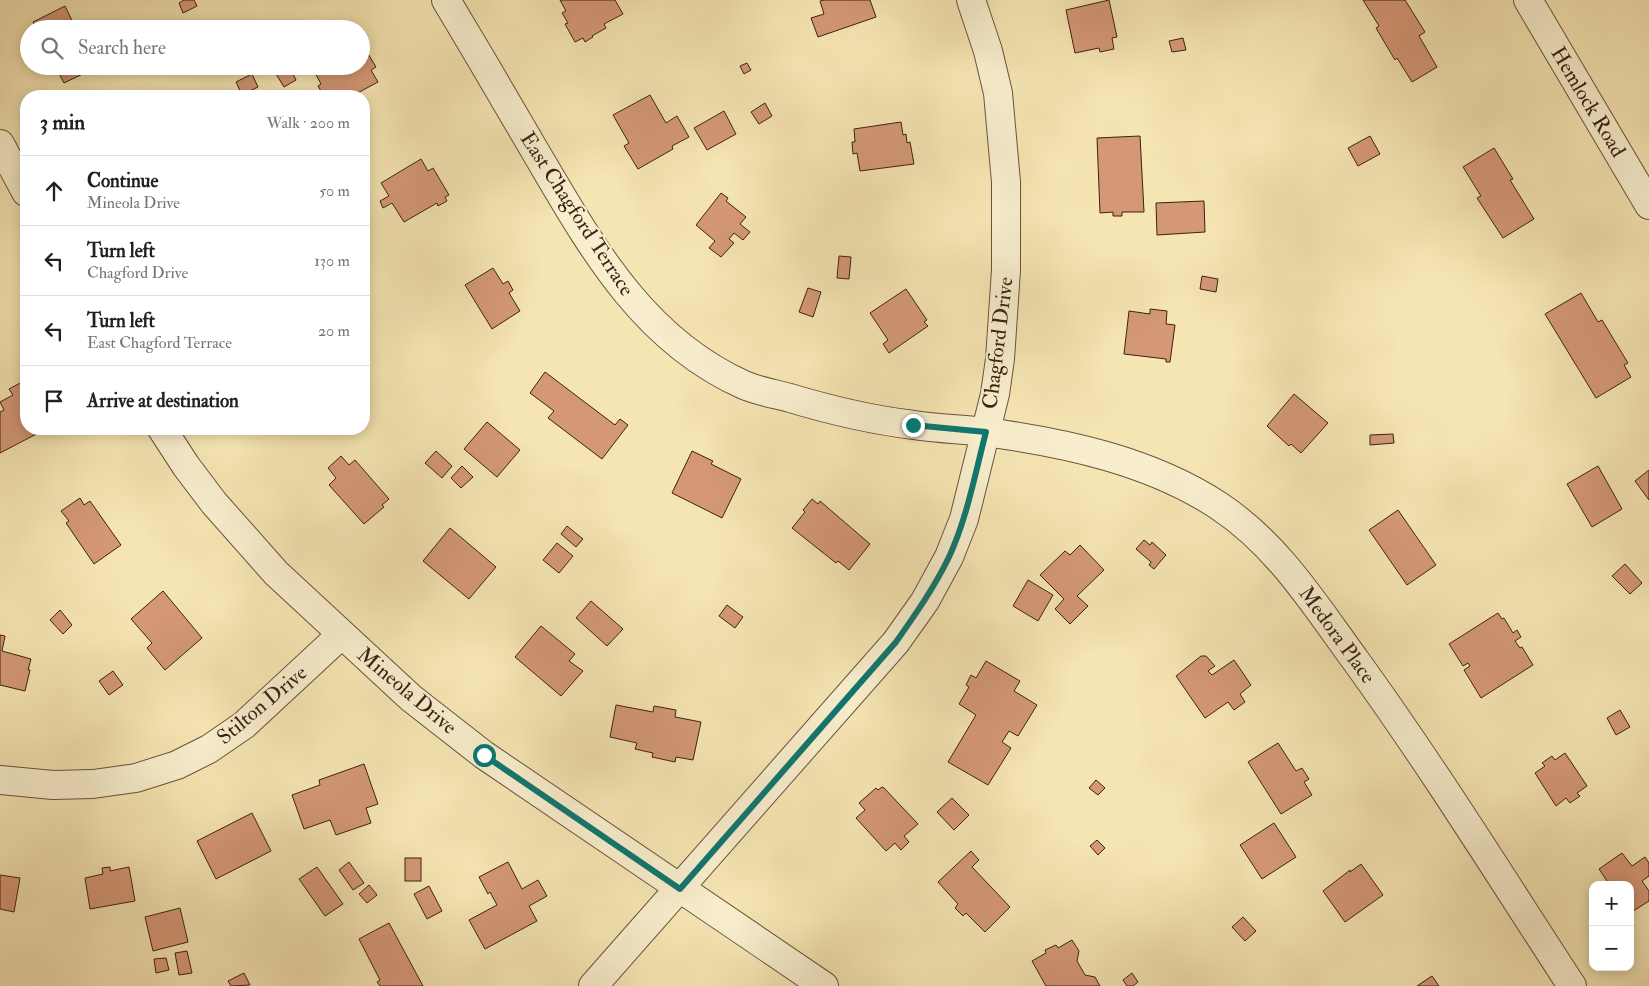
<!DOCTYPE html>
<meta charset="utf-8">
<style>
:root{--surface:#fff;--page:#f6f6f6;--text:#202124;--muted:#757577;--line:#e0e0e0}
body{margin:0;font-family:"IM FELL Double Pica",serif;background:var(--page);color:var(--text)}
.controls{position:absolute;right:15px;bottom:15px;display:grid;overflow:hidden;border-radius:10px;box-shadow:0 2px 12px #0003}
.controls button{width:45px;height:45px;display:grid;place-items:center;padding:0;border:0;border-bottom:1px solid var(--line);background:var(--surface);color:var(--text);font:25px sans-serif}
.stop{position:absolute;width:15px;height:15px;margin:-11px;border:4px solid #0f766e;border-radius:50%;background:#fff}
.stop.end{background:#0f766e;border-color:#fff;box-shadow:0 1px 5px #0008}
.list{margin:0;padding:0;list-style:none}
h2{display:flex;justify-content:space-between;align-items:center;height:65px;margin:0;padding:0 20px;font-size:21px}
h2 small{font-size:16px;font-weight:400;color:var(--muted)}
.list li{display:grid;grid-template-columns:32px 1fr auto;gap:15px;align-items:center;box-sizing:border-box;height:70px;padding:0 20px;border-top:1px solid var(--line)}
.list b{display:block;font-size:19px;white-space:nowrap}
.list p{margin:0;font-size:16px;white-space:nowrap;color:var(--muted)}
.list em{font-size:16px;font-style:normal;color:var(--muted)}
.icon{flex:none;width:28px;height:28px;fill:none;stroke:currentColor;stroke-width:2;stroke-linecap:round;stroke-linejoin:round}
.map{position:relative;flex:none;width:1649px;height:986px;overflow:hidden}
.search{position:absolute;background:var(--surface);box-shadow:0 2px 12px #0003;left:20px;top:20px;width:350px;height:55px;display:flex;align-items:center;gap:12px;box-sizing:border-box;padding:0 18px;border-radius:28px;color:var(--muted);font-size:19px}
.panel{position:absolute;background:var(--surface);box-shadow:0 2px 12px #0003;left:20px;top:90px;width:350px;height:345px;border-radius:20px}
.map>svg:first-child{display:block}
</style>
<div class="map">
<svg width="1649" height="986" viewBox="0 0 1649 986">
<rect width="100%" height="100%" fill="#f5e5b2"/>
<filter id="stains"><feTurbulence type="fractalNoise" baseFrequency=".004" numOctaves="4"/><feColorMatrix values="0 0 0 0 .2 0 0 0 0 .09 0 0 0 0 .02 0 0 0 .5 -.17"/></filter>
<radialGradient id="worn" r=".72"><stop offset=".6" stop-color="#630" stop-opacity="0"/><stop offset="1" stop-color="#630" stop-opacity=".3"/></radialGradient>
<g fill="#d49876" stroke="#3b2116">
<polygon points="184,0 194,0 197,6 183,13 179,3"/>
<polygon points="560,0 615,0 623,14 604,24 606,28 592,36 593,37 585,42 583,38 575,42 565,24 568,23 562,13 566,11"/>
<polygon points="824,0 870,0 876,17 818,37 811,18 824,14 820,1"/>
<polygon points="1109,0 1117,37 1112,38 1114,49 1100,52 1099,48 1075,53 1066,10"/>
<polygon points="1363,0 1405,0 1425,32 1419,36 1437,67 1412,82 1397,58 1395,60 1376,28 1379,26"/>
<polygon points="65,6 76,29 37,29 33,22"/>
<polygon points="1183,38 1186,50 1172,52 1169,41"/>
<polygon points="361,42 376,67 371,70 378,82 352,96 329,96 328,94 324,96 318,86 321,84 312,67 361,66"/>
<polygon points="747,63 751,70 744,74 740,66"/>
<polygon points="55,66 89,66 91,70 64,83"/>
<polygon points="289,66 296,80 284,87 276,74"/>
<polygon points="252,74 258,87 242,95 236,82"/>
<polygon points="650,95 666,123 677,116 689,137 672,146 673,149 638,169 624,146 629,143 613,115"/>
<polygon points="765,103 772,116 759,124 751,112"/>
<polygon points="724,111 736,134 707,150 694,128"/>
<polygon points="901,122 903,135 906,134 907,143 910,142 914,164 860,171 857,153 853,154 852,142 855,142 854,129"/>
<polygon points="1140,136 1144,212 1122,212 1122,216 1113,216 1113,212 1100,213 1097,138"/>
<polygon points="1370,136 1380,154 1358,166 1348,148"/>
<polygon points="1494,148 1513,179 1510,180 1534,219 1503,238 1477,198 1481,196 1463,167"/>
<polygon points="421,159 428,171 433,168 449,195 445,197 447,201 438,206 437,203 404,222 392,203 383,208 380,201 389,196 381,183"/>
<polygon points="721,193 728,198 726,201 746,217 740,224 750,232 743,240 734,233 729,239 734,243 721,257 709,248 715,241 696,225"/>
<polygon points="1204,201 1205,232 1157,235 1156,203"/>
<polygon points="839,256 851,257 849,279 837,278"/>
<polygon points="493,268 503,284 508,281 513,290 509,293 520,311 492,329 465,285"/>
<polygon points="1202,276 1218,279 1216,292 1200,289"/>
<polygon points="808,288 821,292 813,317 799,312"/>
<polygon points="906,289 927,320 924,322 928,326 889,353 883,344 888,340 870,313"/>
<polygon points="1581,293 1598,322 1602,320 1628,363 1624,365 1631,377 1596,398 1545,314"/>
<polygon points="1150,309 1167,311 1166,324 1175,325 1170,362 1166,362 1166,359 1124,354 1129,311 1150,314"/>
<polygon points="545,372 615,425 620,419 628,425 602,459 548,418 554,411 530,393"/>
<polygon points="26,380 26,429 46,429 0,453 0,412 4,410 0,402 13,395 9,389"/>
<polygon points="1294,394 1328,423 1301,453 1291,444 1289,446 1267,426"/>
<polygon points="487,422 520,450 497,477 464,449"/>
<polygon points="1393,434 1394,443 1370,445 1370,435"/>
<polygon points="436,451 452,466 442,478 425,463"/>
<polygon points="692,451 713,461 711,464 741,479 722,518 672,493"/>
<polygon points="341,456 349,465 355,460 389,499 382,505 384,507 364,524 329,485 336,478 328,468"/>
<polygon points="462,466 473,477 461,488 451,478"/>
<polygon points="1598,466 1622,509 1592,527 1567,484"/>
<polygon points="1649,470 1649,500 1635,481"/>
<polygon points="80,498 84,505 90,501 121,545 94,564 66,523 69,521 61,511"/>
<polygon points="812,499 818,504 820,501 870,544 849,570 838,561 836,563 792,528 805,512 803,510"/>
<polygon points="1398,510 1436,565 1407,585 1369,530"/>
<polygon points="567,526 583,539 576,547 561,534"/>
<polygon points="450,528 496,567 469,599 423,561"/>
<polygon points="1144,540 1150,545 1152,542 1166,555 1154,569 1149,565 1151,562 1136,549"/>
<polygon points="557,543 573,556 559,573 543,560"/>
<polygon points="1080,545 1104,570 1077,596 1088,606 1070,624 1055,609 1064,599 1040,575 1065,551 1070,555"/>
<polygon points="1625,564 1642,583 1630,594 1612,576"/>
<polygon points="1028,580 1053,595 1038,621 1013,606"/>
<polygon points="163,591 202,638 165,670 147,648 152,643 131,619"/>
<polygon points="591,601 623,629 607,646 576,618"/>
<polygon points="727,605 743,617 735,628 719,616"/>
<polygon points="60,610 72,625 63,634 50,620"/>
<polygon points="1498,613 1502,619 1504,618 1513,633 1517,630 1521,637 1515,641 1520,648 1522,647 1533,665 1481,698 1464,670 1470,666 1468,663 1463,666 1449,644"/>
<polygon points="541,626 575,654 569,661 583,671 561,696 515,657"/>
<polygon points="0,635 5,636 2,651 31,659 28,670 30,670 25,691 0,685"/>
<polygon points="1201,656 1206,656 1215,666 1208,671 1212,675 1234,660 1251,685 1240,694 1245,702 1234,710 1228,702 1205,718 1176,676"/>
<polygon points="986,661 1020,681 1014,691 1037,705 1018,736 1009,731 1002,742 1011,748 988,785 948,762 976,715 959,704 969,687 966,685 971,675 976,678"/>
<polygon points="113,671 123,685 109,695 99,681"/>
<polygon points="616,705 653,712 654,706 676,710 675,717 701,722 693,760 676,757 675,762 652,757 653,753 635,749 637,743 610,737"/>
<polygon points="1620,710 1630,727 1616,735 1607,718"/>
<polygon points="1278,743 1296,771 1302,768 1309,779 1304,782 1312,795 1281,814 1248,762"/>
<polygon points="1565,753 1587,786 1577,793 1580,796 1570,803 1566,798 1556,806 1535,773 1545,766 1542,763 1552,756 1555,760"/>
<polygon points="364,764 378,804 366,808 371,823 336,835 330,820 304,829 292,795 320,785 319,780"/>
<polygon points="1096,780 1105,788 1098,795 1089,788"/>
<polygon points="882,787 884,788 918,824 904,836 909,842 901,850 895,843 886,851 856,818 865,810 859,803 876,788 878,790"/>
<polygon points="952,798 969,815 954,830 937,812"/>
<polygon points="252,813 271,851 216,879 197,841"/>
<polygon points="1274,823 1296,857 1262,879 1240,845"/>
<polygon points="1097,840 1105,848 1098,855 1090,846"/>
<polygon points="971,851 979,860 972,867 1010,907 985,932 966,913 963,916 955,908 958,904 938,882"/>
<polygon points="1622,853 1632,866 1645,857 1649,863 1649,876 1642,881 1649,891 1649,901 1630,913 1630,885 1603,885 1607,881 1599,869"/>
<rect x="405" y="858" width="16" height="23"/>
<polygon points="349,862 364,883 353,890 339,870"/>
<polygon points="508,862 522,889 538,880 547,896 529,906 537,921 485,949 469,920 497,905 490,892 488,894 479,877"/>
<polygon points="1361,864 1383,895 1345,922 1323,891 1350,870 1350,872"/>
<polygon points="110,867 110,871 129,867 135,901 90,909 85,878 103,874 102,868"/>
<polygon points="317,867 343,904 325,916 299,879"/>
<polygon points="0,875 20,878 14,912 0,909"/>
<polygon points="369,885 377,895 367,903 359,894"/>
<polygon points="429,886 442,911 427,919 414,894"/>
<polygon points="180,908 188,942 153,951 145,917"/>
<polygon points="1243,917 1256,931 1245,941 1232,927"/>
<polygon points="389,923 423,986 380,986 377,982 380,980 359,939"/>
<polygon points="1072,940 1079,951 1077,961 1085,975 1095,977 1100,986 1046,986 1032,961 1046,953 1045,950 1056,945 1058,948"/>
<polygon points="187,951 192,973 179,975 175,953"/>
<polygon points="166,958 169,970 156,973 154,959"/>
<polygon points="244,973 250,985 231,986 228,981"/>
<polygon points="1132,973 1138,982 1133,986 1127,986 1123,980"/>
<polygon points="1432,976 1439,986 1417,986"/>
</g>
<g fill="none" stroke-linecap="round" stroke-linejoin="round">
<defs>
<g id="street">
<path d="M446,0c30,50 60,101 89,151 55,93 106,188 209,234 14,6 31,9 46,13 40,12 82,22 124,27 24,4 48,4 72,7 80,11 165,29 233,74 59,39 96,99 137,155 76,105 145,216 216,325"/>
<polyline points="1528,0 1649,205"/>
<polyline points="0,144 26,192"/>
<polyline points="162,429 186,466 214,503 276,573 411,698 484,755 824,986"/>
<polyline points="0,780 53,785 93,784 136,778 177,765 209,749 244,725 341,635"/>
<polyline points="593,986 896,642 925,601 949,557 964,519 995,394 1000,359 1006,270 1006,182 998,93 988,51 971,0"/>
</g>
</defs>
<use href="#street" stroke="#6a523d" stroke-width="30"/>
<use href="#street" stroke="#f8eecd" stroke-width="28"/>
</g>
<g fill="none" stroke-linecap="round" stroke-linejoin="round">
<path stroke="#0f766e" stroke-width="6" d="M484,755l196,134 216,-247c19,-27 38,-54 53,-85 18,-39 26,-83 37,-125l-73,-7"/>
</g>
<g text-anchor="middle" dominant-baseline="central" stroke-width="4.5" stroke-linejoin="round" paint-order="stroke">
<g font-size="21" fill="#3b2116" stroke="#f8eecd">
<text transform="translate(1588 102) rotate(59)">Hemlock Road</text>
<text transform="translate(577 214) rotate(57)">East Chagford Terrace</text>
<text transform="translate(998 343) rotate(-83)">Chagford Drive</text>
<text transform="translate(1337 635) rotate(54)">Medora Place</text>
<text transform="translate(407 691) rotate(40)">Mineola Drive</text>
<text transform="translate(262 705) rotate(-40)">Stilton Drive</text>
</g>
</g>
<rect width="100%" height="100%" filter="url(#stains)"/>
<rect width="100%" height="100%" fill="url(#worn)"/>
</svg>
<div class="controls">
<button>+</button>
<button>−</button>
</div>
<div class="stop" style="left:484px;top:755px"></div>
<div class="stop end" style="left:913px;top:425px"></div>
<div class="search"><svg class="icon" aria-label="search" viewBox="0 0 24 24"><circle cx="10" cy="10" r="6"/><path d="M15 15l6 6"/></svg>Search here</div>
<section class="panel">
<h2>3 min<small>Walk · 200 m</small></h2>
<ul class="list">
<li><svg class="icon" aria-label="ahead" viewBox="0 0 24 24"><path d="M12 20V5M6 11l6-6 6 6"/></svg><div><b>Continue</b><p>Mineola Drive</p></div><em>50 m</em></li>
<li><svg class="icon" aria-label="left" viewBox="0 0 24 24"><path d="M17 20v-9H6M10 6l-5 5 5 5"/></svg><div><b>Turn left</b><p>Chagford Drive</p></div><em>130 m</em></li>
<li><svg class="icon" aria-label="left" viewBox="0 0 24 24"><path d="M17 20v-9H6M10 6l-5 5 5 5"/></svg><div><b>Turn left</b><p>East Chagford Terrace</p></div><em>20 m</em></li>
<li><svg class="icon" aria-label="arrive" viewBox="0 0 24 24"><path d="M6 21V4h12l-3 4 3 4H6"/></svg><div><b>Arrive at destination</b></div></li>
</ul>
</section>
</div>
